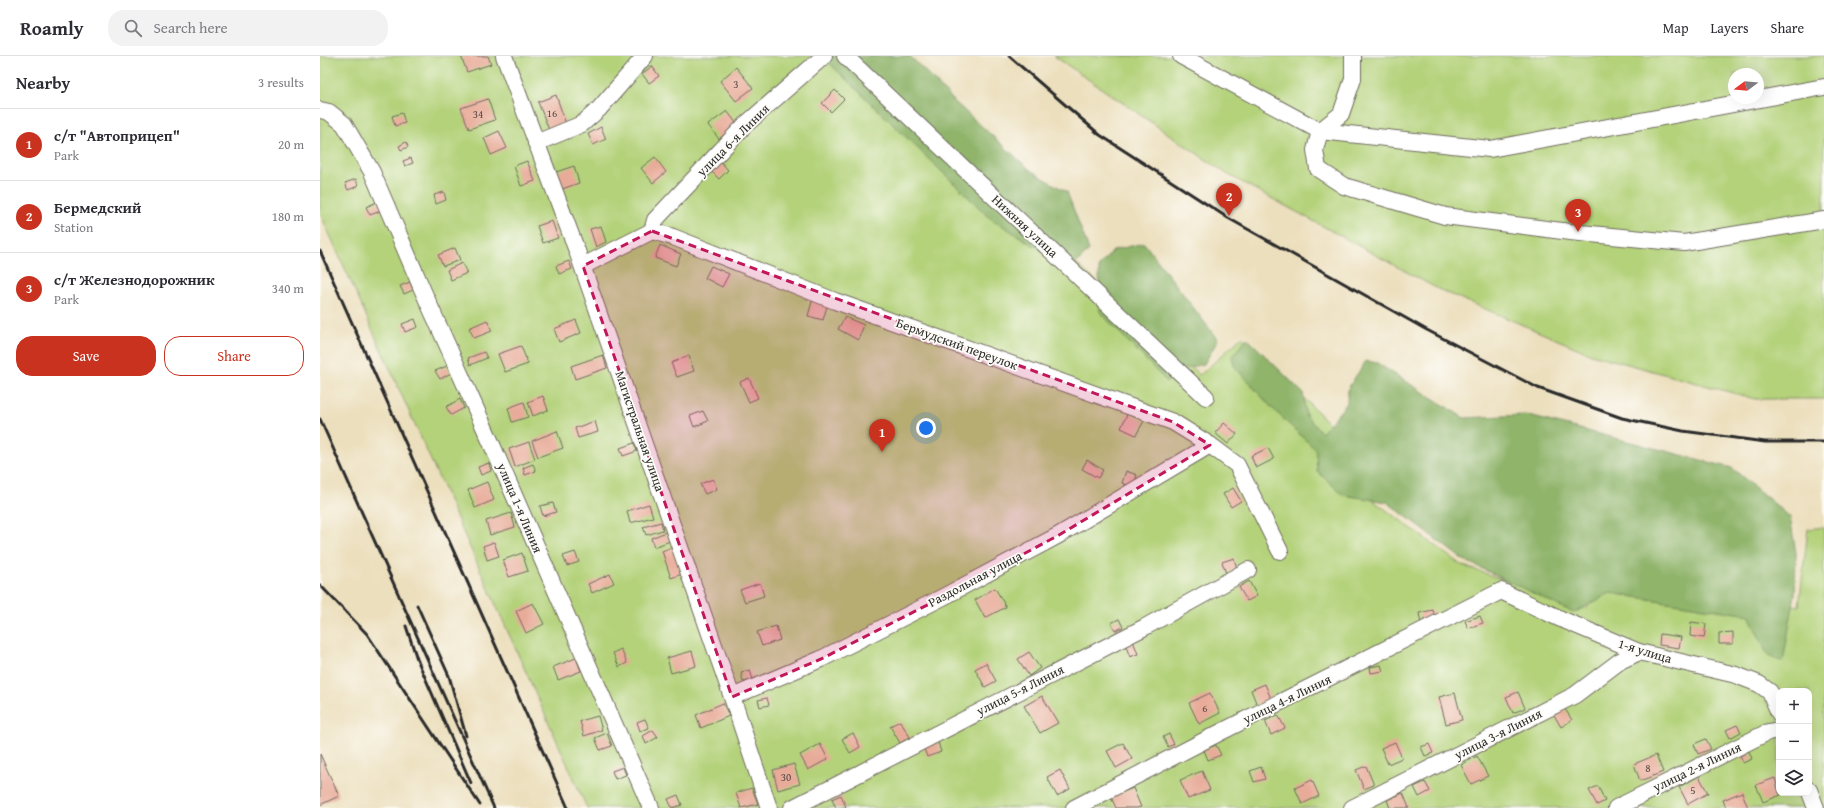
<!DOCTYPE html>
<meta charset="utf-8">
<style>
:root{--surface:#fff;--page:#f2f2f3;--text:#2b2b33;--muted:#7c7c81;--line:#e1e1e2;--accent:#c8321e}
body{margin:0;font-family:"Gentium Book Plus",serif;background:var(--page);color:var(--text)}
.controls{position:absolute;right:12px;bottom:12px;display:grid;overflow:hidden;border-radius:8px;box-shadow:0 4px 16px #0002}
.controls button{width:36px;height:36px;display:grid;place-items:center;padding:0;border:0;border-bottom:1px solid var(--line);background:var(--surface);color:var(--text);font:20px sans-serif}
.compass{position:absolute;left:1408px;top:12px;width:36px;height:36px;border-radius:50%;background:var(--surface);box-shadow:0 4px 16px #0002;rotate:254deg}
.you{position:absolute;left:606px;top:372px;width:14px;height:14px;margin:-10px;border:3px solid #fff;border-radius:50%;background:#1a73e8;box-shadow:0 0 0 6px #1a73e833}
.badge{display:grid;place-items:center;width:26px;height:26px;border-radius:50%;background:var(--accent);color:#fff;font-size:13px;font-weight:700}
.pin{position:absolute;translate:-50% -33px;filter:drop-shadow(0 1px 2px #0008)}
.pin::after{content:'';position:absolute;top:21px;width:14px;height:12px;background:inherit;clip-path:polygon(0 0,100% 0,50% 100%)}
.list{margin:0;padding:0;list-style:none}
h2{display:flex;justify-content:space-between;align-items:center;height:52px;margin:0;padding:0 16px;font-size:17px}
h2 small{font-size:13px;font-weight:400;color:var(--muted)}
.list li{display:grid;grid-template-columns:26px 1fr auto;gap:12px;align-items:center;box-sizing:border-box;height:72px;padding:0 16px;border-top:1px solid var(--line)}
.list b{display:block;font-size:15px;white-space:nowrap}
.list p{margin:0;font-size:13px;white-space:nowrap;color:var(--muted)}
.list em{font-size:13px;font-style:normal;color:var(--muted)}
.actions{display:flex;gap:8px;padding:12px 16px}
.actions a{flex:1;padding:9px 0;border:1px solid var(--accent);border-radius:16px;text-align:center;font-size:14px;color:var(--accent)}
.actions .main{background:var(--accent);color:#fff}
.icon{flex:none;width:22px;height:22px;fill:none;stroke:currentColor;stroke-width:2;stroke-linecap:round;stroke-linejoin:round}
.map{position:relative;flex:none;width:1504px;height:752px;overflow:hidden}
header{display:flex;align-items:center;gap:24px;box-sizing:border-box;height:56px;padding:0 20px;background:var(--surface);border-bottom:1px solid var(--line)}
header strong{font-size:19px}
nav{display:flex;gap:22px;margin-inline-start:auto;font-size:14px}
.search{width:280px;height:36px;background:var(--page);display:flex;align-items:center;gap:10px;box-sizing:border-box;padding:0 14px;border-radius:16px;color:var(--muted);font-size:15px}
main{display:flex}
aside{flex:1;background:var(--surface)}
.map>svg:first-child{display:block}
</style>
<header>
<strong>Roamly</strong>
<div class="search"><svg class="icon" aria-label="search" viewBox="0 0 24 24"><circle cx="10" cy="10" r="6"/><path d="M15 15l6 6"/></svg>Search here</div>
<nav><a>Map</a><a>Layers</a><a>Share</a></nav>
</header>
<main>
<aside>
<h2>Nearby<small>3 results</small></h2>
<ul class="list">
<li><span class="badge">1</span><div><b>с/т &quot;Автоприцеп&quot;</b><p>Park</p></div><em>20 m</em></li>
<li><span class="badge">2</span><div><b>Бермедский</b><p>Station</p></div><em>180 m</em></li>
<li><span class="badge">3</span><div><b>с/т Железнодорожник</b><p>Park</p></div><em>340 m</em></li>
</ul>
<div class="actions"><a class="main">Save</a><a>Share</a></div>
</aside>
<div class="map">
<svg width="1504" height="752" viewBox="0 0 1504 752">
<rect width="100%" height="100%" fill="#fdfcf7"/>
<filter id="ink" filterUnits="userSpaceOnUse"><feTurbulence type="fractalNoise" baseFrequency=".025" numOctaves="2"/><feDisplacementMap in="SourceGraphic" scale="8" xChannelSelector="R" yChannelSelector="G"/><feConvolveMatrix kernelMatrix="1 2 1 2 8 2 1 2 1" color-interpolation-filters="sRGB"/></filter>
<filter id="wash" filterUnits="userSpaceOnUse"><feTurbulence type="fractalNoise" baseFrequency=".012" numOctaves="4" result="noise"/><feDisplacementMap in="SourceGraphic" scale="16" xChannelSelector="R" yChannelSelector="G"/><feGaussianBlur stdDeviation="0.9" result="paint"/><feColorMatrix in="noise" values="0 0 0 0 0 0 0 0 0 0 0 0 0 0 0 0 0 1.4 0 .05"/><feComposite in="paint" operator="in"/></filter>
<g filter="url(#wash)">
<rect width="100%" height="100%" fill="#ecdfbd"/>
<g fill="#b4d27a" stroke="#707e52" fill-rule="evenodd">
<path d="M0,0h525l355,319 42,-38 89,88 13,54 117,86 126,44 12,-38 200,35 9,-77 16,-2v281h-1237l-267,-595zM1459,635h30v102h-30z"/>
<path d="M734,0h770v343h-69l-164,-45 -153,-65 -211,-115zM1414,18h24v24h-24z"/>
</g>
<g fill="#8fb46a" stroke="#5d704a">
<polygon points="503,0 590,0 637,48 710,114 747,136 769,194 751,213 670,162 503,1"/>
<polygon points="824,187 898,284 884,308 864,313 847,326 780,256 779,210 794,194"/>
<polygon points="927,282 983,337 986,360 1002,377 1027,347 1028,332 1046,305 1057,307 1144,362 1205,359 1412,412 1470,461 1476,497 1475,538 1463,606 1448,600 1429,559 1290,537 1254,557 1142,503 1067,446 1023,439 997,415 996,394 951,351 914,310 912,300"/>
</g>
<g id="blocks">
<g fill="#e8ab99">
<polygon points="141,0 168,0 171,8 147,16"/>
<polygon points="332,10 339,20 329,27 322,18"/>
<polygon points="416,11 433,32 416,45 400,25"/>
<polygon points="515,34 524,43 511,56 502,47"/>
<polygon points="236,39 246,68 229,74 218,46"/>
<polygon points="168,43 175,64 149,73 141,52"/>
<polygon points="407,55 417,68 399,83 388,69"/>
<polygon points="82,57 85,67 75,70 72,60"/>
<polygon points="281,71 286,83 273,89 268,78"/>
<polygon points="179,75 187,92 171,99 164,82"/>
<polygon points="86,86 88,91 81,94 79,90"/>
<polygon points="335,101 346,116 333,127 321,112"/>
<polygon points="91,102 93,107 85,110 83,105"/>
<polygon points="207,105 215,125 201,130 194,110"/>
<polygon points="400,105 408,114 399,123 391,115"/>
<polygon points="254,110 259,127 242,133 236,116"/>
<polygon points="36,123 38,130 28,134 25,127"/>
<polygon points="124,136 126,144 116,148 114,139"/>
<polygon points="59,145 63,154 50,159 46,151"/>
<polygon points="232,165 238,182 223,187 217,170"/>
<polygon points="281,170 286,186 276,191 270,173"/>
<polygon points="340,189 361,198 356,210 335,202"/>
<polygon points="135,192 140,204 123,210 118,199"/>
<polygon points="249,205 252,213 239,218 236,210"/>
<polygon points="142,207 147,217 131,224 127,214"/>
<polygon points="391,210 409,218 402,231 385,222"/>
<polygon points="90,226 93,234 84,238 80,230"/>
<polygon points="493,242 508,247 503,264 488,260"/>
<polygon points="525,261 544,269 538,284 518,273"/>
<polygon points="95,263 98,271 85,276 82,268"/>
<polygon points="167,264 172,275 154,282 149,272"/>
<polygon points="256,264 261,277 239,286 234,273"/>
<polygon points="201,290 208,308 185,316 178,298"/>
<polygon points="164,296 167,302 150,309 148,302"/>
<polygon points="283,299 287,312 255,323 251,310"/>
<polygon points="369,300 374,315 357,321 351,307"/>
<polygon points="127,310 131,317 120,323 115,315"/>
<polygon points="429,322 438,342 429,346 420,326"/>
<polygon points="223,340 228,354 213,360 208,346"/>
<polygon points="140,343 144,352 131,359 126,351"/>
<polygon points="204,346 208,361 192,366 188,352"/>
<polygon points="383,355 388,365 374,371 370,360"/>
<polygon points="808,356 824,365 816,379 801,372"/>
<polygon points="275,365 278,376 258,382 255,372"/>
<polygon points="904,367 917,378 908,388 895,377"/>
<polygon points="237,375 243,392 218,401 212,385"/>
<polygon points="209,386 215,403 195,411 189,393"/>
<polygon points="314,387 317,395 303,400 300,392"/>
<polygon points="948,392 954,403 936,412 931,400"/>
<polygon points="767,404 783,414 778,422 762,413"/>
<polygon points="169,407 171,415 161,419 158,411"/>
<polygon points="213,408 216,415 205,419 203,412"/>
<polygon points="806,415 817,419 813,431 802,427"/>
<polygon points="393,423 397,433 385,438 380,428"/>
<polygon points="167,426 174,444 155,452 148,434"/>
<polygon points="913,432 921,445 911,451 903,438"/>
<polygon points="233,447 236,456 223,460 220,450"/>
<polygon points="329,448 333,461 310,467 307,455"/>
<polygon points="191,457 195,471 170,479 166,465"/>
<polygon points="341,466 343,474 326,479 323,471"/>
<polygon points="346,476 350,485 334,491 331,482"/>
<polygon points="174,486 179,500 167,504 163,490"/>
<polygon points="353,491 362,518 351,522 342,495"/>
<polygon points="255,496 259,506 247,510 243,500"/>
<polygon points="202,497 208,515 189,521 183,504"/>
<polygon points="914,502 917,513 906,517 902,506"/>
<polygon points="290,518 294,527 272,537 268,528"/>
<polygon points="929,525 937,540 927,545 919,531"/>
<polygon points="440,527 444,540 425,546 420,534"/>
<polygon points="675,532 686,551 665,562 655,544"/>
<polygon points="213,547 224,568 206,577 196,555"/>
<polygon points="1113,554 1116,565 1101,568 1099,557"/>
<polygon points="1160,560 1163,567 1148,572 1145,565"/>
<polygon points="799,563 803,571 795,575 791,567"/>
<polygon points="1371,566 1386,568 1384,582 1370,580"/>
<polygon points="456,570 460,584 442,590 437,576"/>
<polygon points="1413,576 1413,588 1399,588 1399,577"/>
<polygon points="1340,578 1361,581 1359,592 1339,589"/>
<polygon points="813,585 818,598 810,601 805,588"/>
<polygon points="301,593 307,607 299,611 293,597"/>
<polygon points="372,595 376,610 351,617 347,602"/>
<polygon points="709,596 720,612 709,620 698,603"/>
<polygon points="256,602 261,615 238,624 233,611"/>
<polygon points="666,607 676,625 665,631 655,613"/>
<polygon points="1061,609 1063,615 1051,617 1050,611"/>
<polygon points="430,614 433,624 423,626 421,616"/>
<polygon points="945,628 951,643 937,649 931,634"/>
<polygon points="1198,636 1205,652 1193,657 1186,641"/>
<polygon points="890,637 900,657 879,668 869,647"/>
<polygon points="1135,637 1142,664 1126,668 1119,641"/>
<polygon points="722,640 738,667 720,677 704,650"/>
<polygon points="447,642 449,649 440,651 438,644"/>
<polygon points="403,647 409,660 381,672 376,659"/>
<polygon points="1245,653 1252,664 1241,671 1234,659"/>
<polygon points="958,659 965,672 951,679 945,665"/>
<polygon points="278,660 282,674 264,680 260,665"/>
<polygon points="325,663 329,672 320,675 317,666"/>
<polygon points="580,665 590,681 580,687 570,670"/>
<polygon points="1417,669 1421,676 1410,682 1406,674"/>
<polygon points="333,674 338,681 326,688 323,680"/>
<polygon points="287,677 292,690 280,694 275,682"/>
<polygon points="533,677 540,691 530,697 522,683"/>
<polygon points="849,678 854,688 848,691 843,681"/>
<polygon points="1386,683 1391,693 1378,698 1374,688"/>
<polygon points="618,686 621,696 607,701 603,690"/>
<polygon points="1075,686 1082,702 1068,708 1061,692"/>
<polygon points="803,687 812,703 796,712 787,695"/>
<polygon points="500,688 508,703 488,714 480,699"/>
<polygon points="1109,688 1113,697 1105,700 1101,691"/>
<polygon points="896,689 901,699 888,704 884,694"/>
<polygon points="1429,695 1432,703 1423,707 1420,700"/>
<polygon points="0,698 19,740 0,749"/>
<polygon points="1336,699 1343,716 1320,725 1314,708"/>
<polygon points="1157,700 1168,720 1151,728 1141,709"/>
<polygon points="474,708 480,728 458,734 453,714"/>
<polygon points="1046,710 1054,729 1044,733 1036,714"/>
<polygon points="303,711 306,719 295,723 292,715"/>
<polygon points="941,711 945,723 934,726 930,715"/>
<polygon points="740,714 750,733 737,740 727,721"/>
<polygon points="882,715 890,734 868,743 860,724"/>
<polygon points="1379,720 1388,737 1368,748 1359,731"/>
<polygon points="1455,722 1459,737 1461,739 1443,746 1436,729"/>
<polygon points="992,724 999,740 982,748 975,732"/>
<polygon points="1105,726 1110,735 1099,741 1094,731"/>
<polygon points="1278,730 1285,745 1277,749 1269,734"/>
<polygon points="432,732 438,748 421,752 416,737"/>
<polygon points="813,732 821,751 817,752 796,752 791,741"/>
<polygon points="1422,736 1428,752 1406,752 1403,744"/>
<polygon points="1083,737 1089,752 1070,752 1067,744"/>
<polygon points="358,739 362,749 352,752 348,743"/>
<polygon points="521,739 526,751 516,752 512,743"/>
</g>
</g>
</g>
<g filter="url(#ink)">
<use href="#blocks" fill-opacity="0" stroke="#6f6a5e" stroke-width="1"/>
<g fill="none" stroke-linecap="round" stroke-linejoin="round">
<defs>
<g id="minor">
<polyline points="184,0 257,195 412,641 449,752"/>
<polyline points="525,0 886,341"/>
<polyline points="861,0 1000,75 1170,93 1504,31"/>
<polyline points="1033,0 1033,23 1021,58 1000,75 995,94 998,113 1024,130 1125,160 1250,176 1364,187 1504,164"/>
<polyline points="0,54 9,56 24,68 52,116 103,235 169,382 331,752"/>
<polyline points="216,87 262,68 279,53 325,0"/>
<polyline points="332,175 335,164 425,69 504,0"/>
<polyline points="263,210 332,175 353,181 515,245 853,366 890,389 917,409 960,495"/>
<polyline points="412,641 501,603 623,541 739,479 890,389"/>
<polyline points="1489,734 1496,752"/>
<polyline points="472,752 825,571 928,514"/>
<polyline points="754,752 899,677 1181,535 1241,563 1319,596 1416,619 1439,628 1450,636 1459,657"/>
<polyline points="1032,752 1255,639 1300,605 1319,596"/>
<polyline points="1296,752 1448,676 1459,674"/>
</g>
</defs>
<use href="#minor" stroke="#6f6a5e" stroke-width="18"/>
<use href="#minor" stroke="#fff" stroke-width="16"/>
<g stroke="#2b2b2b" stroke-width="3">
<polyline points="689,0 780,79 908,162 1105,273 1218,332 1302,362 1363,375 1445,386 1504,386"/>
<polyline points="0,195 248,752"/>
<polyline points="0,363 174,752"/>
<polyline points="0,529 47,578 160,749"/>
<polyline points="97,549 129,620 146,680"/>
<polyline points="86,570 97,603 151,727"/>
</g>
</g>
</g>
<path fill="#c2185b" fill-opacity="0.2" stroke="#c2185b" stroke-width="3" stroke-dasharray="8 5" stroke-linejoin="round" d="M332,175l521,191 37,23 -151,90 -116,62 -122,62 -89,38 -149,-431z"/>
<g text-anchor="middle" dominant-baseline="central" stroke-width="3.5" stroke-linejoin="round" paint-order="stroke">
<g font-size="11" fill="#5a4b46">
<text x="416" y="28">3</text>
<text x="232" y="57">16</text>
<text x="158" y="58">34</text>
<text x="885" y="652">6</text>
<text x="1328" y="712">8</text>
<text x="466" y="721">30</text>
<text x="1373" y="734">5</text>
</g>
<g font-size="13" fill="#2b2b2b" stroke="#fdfcf7">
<text transform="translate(413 84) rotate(-45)">улица 6-я Линия</text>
<text transform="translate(705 170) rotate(43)">Нижняя улица</text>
<text transform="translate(637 288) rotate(20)">Бермудский переулок</text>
<text transform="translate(320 375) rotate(71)">Магистральная улица</text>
<text transform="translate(200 452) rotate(67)">улица 1-я Линия</text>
<text transform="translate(655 523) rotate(-28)">Раздольная улица</text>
<text transform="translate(1325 595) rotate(17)">1-я улица</text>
<text transform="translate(700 634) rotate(-27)">улица 5-я Линия</text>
<text transform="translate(967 643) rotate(-26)">улица 4-я Линия</text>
<text transform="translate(1178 678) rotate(-27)">улица 3-я Линия</text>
<text transform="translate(1377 711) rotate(-26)">улица 2-я Линия</text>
</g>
</g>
</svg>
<div class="controls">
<button>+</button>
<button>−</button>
<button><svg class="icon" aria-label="layers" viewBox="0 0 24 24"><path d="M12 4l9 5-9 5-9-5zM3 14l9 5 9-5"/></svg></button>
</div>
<svg class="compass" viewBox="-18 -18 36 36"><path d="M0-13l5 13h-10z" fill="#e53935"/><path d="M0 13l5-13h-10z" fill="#7c7c81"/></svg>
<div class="you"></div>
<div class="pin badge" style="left:562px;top:396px">1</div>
<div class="pin badge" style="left:909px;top:160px">2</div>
<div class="pin badge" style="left:1258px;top:176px">3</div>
</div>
</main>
